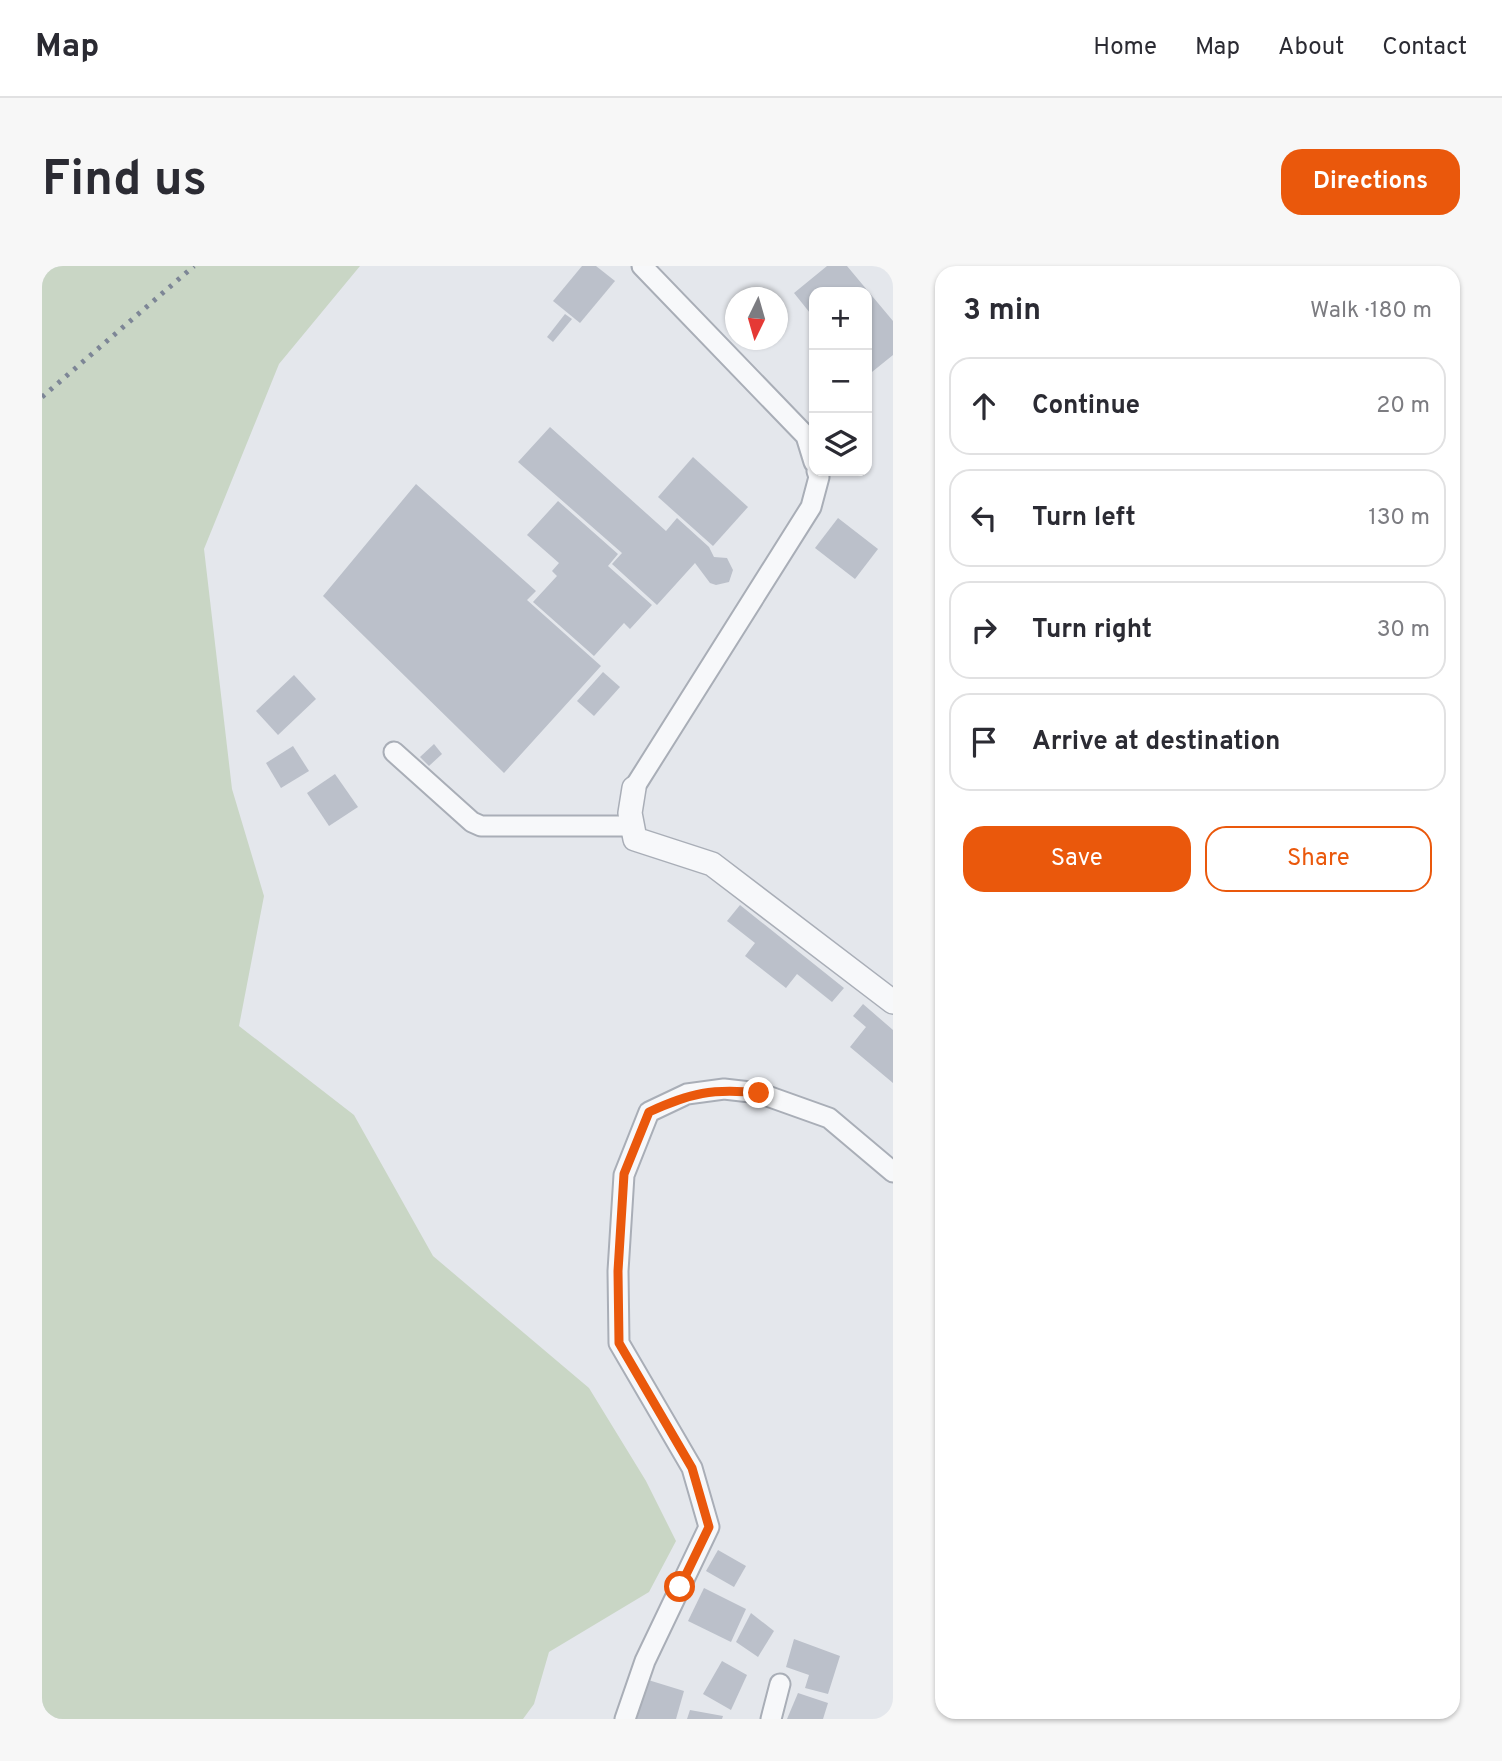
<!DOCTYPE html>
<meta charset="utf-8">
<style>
:root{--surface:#fff;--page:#f7f7f7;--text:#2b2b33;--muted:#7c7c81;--line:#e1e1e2;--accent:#ea580c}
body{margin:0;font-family:Overpass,sans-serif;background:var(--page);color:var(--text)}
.controls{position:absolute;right:21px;top:21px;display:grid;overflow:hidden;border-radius:14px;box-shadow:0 2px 5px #0004}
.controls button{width:63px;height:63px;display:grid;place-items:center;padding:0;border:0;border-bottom:2px solid var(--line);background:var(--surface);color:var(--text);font:35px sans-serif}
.compass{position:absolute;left:683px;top:21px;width:63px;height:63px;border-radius:50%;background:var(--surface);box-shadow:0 2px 5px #0004;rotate:185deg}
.stop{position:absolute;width:21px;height:21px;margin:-16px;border:5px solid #ea580c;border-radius:50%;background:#fff}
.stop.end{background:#ea580c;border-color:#fff;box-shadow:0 2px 7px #0008}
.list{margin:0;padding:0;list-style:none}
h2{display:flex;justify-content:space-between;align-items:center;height:91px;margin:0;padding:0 28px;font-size:30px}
h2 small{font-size:23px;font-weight:400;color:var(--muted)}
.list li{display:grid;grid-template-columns:46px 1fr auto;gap:21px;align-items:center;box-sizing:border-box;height:98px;margin:0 14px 14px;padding:0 14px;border:2px solid var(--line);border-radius:21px}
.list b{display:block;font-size:26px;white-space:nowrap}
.list em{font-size:23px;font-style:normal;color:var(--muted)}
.actions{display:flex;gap:14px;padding:21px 28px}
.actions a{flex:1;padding:16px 0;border:2px solid var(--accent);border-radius:21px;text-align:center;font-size:24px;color:var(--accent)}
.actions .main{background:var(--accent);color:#fff}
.icon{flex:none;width:38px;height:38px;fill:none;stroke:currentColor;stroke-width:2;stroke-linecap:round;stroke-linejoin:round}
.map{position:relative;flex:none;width:851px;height:1453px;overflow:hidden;border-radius:21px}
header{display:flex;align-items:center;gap:42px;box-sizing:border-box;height:98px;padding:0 35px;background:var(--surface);border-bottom:2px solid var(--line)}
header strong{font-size:33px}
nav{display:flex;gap:38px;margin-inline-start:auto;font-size:24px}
.intro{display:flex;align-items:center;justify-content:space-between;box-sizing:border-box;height:168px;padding:0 42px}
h1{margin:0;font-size:49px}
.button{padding:18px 32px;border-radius:21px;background:var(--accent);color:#fff;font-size:24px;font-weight:700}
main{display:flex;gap:42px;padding:0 42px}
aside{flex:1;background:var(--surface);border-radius:21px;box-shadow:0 2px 5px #0004}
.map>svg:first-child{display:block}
</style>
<header>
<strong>Map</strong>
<nav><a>Home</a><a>Map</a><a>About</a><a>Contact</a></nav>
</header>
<div class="intro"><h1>Find us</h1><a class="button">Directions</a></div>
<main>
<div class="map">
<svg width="851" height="1453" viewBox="0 0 851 1453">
<rect width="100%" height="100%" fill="#e4e7ec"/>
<polygon fill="#c9d6c5" points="0,0 318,0 237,98 162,283 190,523 222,630 197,760 312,849 391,990 547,1122 604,1215 634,1275 607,1326 507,1386 492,1438 481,1453 0,1453"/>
<g fill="#bbc0ca">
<polygon points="540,0 554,0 573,15 538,57 511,35"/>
<polygon points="785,0 805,0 851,55 851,89 825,110 825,26 772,26 772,52 752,27"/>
<polygon points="523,48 530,53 511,76 505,71"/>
<polygon points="508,161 624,265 635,252 667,281 672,291 685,292 691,304 687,316 674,319 668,317 653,297 615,339 570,298 580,287 476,196"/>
<polygon points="651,191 706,241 671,280 616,231"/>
<polygon points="374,218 494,325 485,334 559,400 462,507 281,330"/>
<polygon points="516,235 576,288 566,300 610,339 588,363 582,357 552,390 491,336 515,310 510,305 517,297 485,269"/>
<polygon points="796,252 836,283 813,313 773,282"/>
<polygon points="561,406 578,421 552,450 535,435"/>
<polygon points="252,409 274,433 236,469 214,445"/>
<polygon points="392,478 400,488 387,500 378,491"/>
<polygon points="251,480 267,505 239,522 224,497"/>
<polygon points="293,508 316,541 287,560 265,527"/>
<polygon points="698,639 802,722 790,736 755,708 744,722 703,690 713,677 685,655"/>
<polygon points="821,738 851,764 851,817 808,781 824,761 811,750"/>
<polygon points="676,1284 704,1300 692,1321 664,1305"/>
<polygon points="662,1322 704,1343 689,1376 646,1355"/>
<polygon points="709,1347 732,1365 716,1391 694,1376"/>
<polygon points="752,1373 798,1390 786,1428 763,1422 767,1409 744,1401"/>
<polygon points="680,1395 705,1409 689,1444 661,1428"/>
<polygon points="603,1413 642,1425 634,1453 593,1453"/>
<polygon points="756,1427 786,1437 781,1453 745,1453"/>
<polygon points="648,1444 681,1450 680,1453 645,1453"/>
</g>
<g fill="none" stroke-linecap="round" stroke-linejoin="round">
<defs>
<g id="minor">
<polyline points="600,0 764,170 772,196"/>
<polyline points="352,486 430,556 439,560 591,560"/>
<polyline points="592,522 769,241 777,211 775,205"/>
<polyline points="583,1453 603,1395 667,1261 650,1202 577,1077 576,1005 582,909 607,846 645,828 682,823 717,827 787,852 851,906"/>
<polyline points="729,1453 738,1418"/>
</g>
<polyline id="tertiary" points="592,522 588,547 593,573 670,598 851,736"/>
</defs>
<use href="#minor" stroke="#a9aeb7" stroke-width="23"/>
<use href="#tertiary" stroke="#a9aeb7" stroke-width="26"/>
<use href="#minor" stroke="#f7f8fa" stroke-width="19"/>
<use href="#tertiary" stroke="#f7f8fa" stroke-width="23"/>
<polyline stroke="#7d8696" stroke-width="5" stroke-dasharray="3.5 7" stroke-linecap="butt" points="0,131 152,0"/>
</g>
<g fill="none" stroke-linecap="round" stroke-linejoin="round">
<path stroke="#ea580c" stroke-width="9" d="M638,1321l29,-60 -17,-59 -73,-125 -1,-72 6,-97 25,-62c41,-19 64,-24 110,-19"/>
</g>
</svg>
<div class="controls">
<button>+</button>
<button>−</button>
<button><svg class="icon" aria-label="layers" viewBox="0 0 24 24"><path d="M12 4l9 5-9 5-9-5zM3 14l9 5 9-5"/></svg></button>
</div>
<svg class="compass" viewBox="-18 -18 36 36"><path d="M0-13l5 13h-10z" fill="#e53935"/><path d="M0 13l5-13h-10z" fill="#7c7c81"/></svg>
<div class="stop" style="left:638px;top:1321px"></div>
<div class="stop end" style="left:717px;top:827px"></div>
</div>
<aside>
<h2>3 min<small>Walk · 180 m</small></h2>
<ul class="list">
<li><svg class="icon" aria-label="ahead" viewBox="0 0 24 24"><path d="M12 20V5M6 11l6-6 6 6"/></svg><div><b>Continue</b></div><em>20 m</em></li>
<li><svg class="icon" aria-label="left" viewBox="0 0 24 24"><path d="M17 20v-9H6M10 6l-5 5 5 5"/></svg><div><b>Turn left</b></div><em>130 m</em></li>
<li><svg class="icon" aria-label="right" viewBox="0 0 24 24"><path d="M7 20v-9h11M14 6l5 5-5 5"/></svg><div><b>Turn right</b></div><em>30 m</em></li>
<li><svg class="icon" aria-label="arrive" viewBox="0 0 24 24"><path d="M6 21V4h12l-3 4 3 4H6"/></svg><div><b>Arrive at destination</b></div></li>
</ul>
<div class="actions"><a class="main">Save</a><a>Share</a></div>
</aside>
</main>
